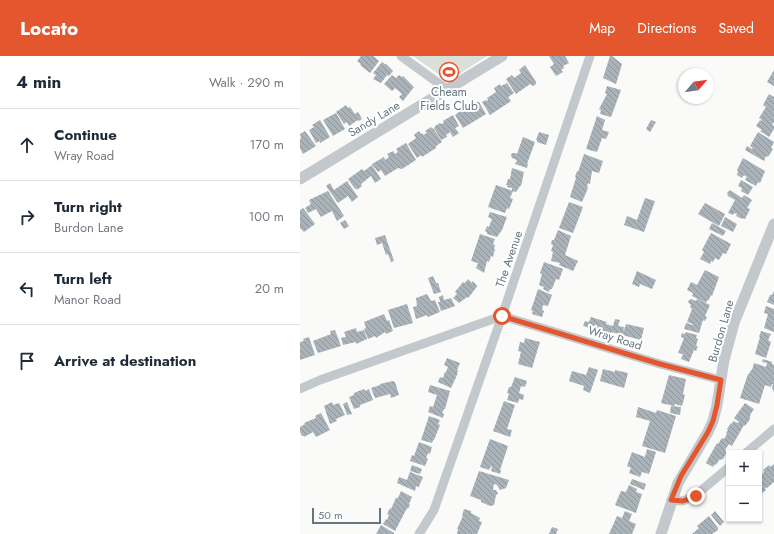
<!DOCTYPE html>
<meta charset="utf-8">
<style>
:root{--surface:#fff;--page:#f6f6f7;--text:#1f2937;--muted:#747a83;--line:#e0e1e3;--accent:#e4572e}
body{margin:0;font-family:Jost,sans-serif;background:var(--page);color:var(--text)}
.controls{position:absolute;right:12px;bottom:12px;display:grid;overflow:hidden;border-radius:0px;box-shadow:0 1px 3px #0004}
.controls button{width:36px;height:36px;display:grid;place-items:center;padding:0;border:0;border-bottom:1px solid var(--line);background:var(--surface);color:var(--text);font:20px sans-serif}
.compass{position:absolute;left:378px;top:12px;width:36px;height:36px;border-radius:50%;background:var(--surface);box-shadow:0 1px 3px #0004;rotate:61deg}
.scale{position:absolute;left:12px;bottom:10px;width:69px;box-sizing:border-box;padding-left:4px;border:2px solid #657683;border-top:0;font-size:11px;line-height:14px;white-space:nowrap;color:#657683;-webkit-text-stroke:3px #fff;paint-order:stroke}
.stop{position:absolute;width:12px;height:12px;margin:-9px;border:3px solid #e4572e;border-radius:50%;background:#fff}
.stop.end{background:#e4572e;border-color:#fff;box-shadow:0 1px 4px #0008}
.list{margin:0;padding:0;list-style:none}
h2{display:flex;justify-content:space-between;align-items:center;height:52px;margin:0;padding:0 16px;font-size:17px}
h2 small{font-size:13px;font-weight:400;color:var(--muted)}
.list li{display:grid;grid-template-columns:26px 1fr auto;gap:12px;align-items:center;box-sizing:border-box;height:72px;padding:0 16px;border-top:1px solid var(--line)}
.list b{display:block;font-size:15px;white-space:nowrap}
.list p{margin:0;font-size:13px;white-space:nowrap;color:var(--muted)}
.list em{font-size:13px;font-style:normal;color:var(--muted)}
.icon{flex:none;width:22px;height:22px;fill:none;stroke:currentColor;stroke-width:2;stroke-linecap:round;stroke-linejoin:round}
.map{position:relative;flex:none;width:474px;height:478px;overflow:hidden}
header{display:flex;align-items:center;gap:24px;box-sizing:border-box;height:56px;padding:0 20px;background:var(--accent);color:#fff}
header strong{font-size:19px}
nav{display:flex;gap:22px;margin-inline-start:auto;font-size:14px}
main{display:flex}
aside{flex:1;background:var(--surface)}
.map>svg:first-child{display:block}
</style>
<header>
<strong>Locato</strong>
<nav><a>Map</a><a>Directions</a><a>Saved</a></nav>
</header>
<main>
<aside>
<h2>4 min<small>Walk · 290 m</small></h2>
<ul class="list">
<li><svg class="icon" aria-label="ahead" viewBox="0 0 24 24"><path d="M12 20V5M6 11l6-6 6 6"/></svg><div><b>Continue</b><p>Wray Road</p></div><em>170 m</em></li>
<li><svg class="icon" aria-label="right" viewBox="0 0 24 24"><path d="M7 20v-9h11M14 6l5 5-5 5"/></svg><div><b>Turn right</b><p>Burdon Lane</p></div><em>100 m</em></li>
<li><svg class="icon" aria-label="left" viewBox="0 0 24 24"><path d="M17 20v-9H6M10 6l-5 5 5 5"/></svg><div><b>Turn left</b><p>Manor Road</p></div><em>20 m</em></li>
<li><svg class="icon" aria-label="arrive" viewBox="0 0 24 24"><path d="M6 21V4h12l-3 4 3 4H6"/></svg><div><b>Arrive at destination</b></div></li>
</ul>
</aside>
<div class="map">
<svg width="474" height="478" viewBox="0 0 474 478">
<defs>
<pattern id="building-back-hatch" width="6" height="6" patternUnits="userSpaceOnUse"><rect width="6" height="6" fill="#aab3b9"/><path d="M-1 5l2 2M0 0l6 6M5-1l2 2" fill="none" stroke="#8e969c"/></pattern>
</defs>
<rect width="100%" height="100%" fill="#fafaf8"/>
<polygon fill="#dadfd7" points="113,0 187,0 148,25"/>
<g fill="url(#building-back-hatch)">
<polygon points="61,0 73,0 79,5 70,17 60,9 61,8 57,5"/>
<polygon points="249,0 265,0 269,7 263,10 264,12 261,14 263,16 256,20 250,11 254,8"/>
<polygon points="310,0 312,0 322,8 316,28 303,22"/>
<polygon points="82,6 85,8 86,8 93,15 89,20 87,19 81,27 73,23 76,19 73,17"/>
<polygon points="225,9 236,26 236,28 233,30 230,28 216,38 206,23 212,19 214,22 221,17 219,14"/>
<polygon points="474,14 474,30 467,26"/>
<polygon points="92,19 96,22 99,19 102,21 103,20 114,31 103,45 99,41 102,38 95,32 92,35 84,28"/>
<polygon points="207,27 214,37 208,41 211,45 190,59 182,46 186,44 187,45 188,44 187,42 196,36 194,32 200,28 201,30"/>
<polygon points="307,30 321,34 311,61 300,58 301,54 299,53 307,38 305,37"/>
<polygon points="469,38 474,41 474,66 472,69 474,70 474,73 469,81 460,75 462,74 456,70 460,64 461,65 462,64 459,62 466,51 463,49"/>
<polygon points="177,46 179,46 186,58 163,72 155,59 167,50 168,52"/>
<polygon points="46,49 48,52 50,51 55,58 58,56 62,63 59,65 58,64 49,70 47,66 44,68 36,56"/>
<polygon points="36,57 45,73 33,80 23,64"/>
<polygon points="153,59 159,70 155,72 159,77 153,81 150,76 146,79 147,81 141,84 134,72 135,71 135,70 140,67 141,68 144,67 143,65"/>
<polygon points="297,60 305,64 302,74 309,76 306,83 302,82 297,96 286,93"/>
<polygon points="20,64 30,81 20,87 20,85 16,87 9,74 14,71 12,69"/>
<polygon points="351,64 356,66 350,76 346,73"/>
<polygon points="131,71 132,73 133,72 142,86 136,90 136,92 122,101 121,99 117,102 108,88 116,82 114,79 116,77 119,75 121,78 123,77 123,79 127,77 125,75"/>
<polygon points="5,75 16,90 3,98 0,92 0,83 1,82 0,78"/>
<polygon points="239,76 249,79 246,89 237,86 237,84 236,84"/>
<polygon points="458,76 474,86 471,92 473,93 468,101 466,100 464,105 445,94 447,90 452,93 453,92 450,90"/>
<polygon points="223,81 235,86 227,108 228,108 227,112 215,108 217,104 212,102 211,99 212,97 215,97 217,98"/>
<polygon points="106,87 116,104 102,113 98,112 85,120 81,114 78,116 72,108 84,101 85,104 89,101 87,98 93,95 95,98 98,96 96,93"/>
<polygon points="284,98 303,105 299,117 292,115 290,128 288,127 287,131 288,132 282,146 270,141 276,122 275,121 277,115 278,116"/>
<polygon points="443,102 465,115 460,127 458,126 456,130 445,124 447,121 444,119 442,122 437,119 438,115 437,114"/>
<polygon points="72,109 81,123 75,127 71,120 61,128 62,130 57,134 56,132 55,133 48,123 62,113 64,115"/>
<polygon points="212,112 224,116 221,130 220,130 216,136 212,135 212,132 207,131 208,129 206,129 208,123 210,123"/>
<polygon points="441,124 453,131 448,139 441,135 442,132 438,130"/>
<polygon points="47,125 58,141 52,146 48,140 38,147 26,130 30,127 34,134"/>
<polygon points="196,129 213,135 210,142 213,143 209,153 207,152 205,157 188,151"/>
<polygon points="430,134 442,142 444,139 452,144 447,152 450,153 445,163 443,162 442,163 436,160 437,158 434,157 433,159 428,157 435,144 428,140 427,137"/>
<polygon points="28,135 44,160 37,165 32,155 21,161 16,153 8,157 5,152 11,148 9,144"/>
<polygon points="345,142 355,145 344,176 324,169 327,160 337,164"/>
<polygon points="269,146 283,151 273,177 259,172"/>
<polygon points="405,147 425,158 419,170 398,158"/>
<polygon points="3,152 15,168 4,176 0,172 0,154"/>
<polygon points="190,156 207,161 202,174 197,181 187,178 187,176 185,175 187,170 189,171 192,163 188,161"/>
<polygon points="425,161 437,168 433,176 421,170"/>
<polygon points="45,164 49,170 44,173 40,167"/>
<polygon points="412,167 426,175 423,180 409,173"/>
<polygon points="258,174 271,180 265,199 278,205 273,215 259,209 260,207 251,205 253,196 251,195 253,189 251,188 252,184 254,184"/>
<polygon points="411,177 431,188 426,198 423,197 419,204 415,202 413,206 411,205 410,208 400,203 404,196 402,194"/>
<polygon points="180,178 195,183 193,188 195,189 194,193 195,193 193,201 191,200 189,206 187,205 184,217 176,212 178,207 171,205"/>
<polygon points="85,179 94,205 91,206 88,198 86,199 82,187 77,189 75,182"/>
<polygon points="244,206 263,213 259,224 256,223 252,233 250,233 249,236 243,233 244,231 239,229 242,218 240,217"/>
<polygon points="405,214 419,221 412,240 411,239 408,245 407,244 406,247 392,240 393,237 387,234 391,226 397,229"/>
<polygon points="337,215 356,224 352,233 340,228 339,231 332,228"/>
<polygon points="133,220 136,227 138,227 141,236 134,238 128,222"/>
<polygon points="168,223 172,227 173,225 177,230 176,232 168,242 167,241 159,247 153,242 157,238 155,236 163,226 165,227"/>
<polygon points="238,233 252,239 248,250 243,249 242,254 244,255 242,261 232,258 233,255 231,254"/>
<polygon points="474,235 474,249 467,246 470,239 472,239"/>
<polygon points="127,238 131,245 135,244 140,256 128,261 127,259 116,263 113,251 117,250 116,242"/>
<polygon points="143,239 144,244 151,242 155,250 141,255 138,246 140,246 139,241"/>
<polygon points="391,243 396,245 397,243 410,249 405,260 407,261 405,265 403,264 399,277 384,273 386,267 393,269 393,268 387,266 392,253 390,251 391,249 388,246 389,244"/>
<polygon points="107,248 113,267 94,272 88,254"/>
<polygon points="466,250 474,253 474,276 464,272 468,258 464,257"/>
<polygon points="84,258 87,265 89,264 93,275 86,278 85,276 76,282 75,280 68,283 64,273 66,272 64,266"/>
<polygon points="291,261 307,266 306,268 313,270 315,263 320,264 318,270 324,271 323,277 326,268 344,272 341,284 311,276 311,277 302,276 283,270 285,265 289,266"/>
<polygon points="56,272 57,276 64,274 67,283 56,288 56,286 43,289 41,282 46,281 44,276"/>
<polygon points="35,274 41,290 18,297 13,285 31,278 30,275"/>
<polygon points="461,275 471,278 468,284 471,286 466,302 455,298 460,281 459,281"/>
<polygon points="386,276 397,279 396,282 398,283 396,290 398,290 396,295 394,294 389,306 381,303 383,298 378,297 384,282 381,281 382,277 385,278"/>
<polygon points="9,281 15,299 0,304 0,286 4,285 3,283"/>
<polygon points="225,282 240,286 232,312 218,308 221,296 218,295 220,286 224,287"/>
<polygon points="147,302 160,307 157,314 158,314 157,319 151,332 138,326 140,321 143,322 145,316 146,316 148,311 144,309"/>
<polygon points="463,303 472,306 472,308 474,309 474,336 472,332 473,328 472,328 471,331 465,329 459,348 440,342 448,318 449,318 451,314 452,314 454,307 466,311 467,307 462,306"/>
<polygon points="289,311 298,314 290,337 283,334 284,330 269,325 272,315 286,319"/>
<polygon points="303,313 315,316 315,314 328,317 324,332 300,325"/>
<polygon points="369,319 386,323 383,338 385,339 382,350 375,348 374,350 361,347"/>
<polygon points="215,321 227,325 225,331 221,330 219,337 224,339 223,344 219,343 218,347 207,344 209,338 207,337 209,331 211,331"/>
<polygon points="93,325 95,326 99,339 91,342 90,338 75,342 71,332 80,329 80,328"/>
<polygon points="130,329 150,335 145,353 144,353 142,357 144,358 143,362 128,356 130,350 133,351 137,339 128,336"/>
<polygon points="64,333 65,335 69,333 73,344 60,349 60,351 54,353 49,341 54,339 54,337"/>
<polygon points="204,345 215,349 207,373 212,374 210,381 193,375"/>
<polygon points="32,346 33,349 39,347 45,359 36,363 37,365 30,368 24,350"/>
<polygon points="47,346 52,358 47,359 43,348"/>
<polygon points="445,347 454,353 450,359 450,363 445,370 444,369 432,390 429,388 425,394 427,396 423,403 419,404 416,409 415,408 413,411 406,407 408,403 417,387 418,388 422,382 424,383 427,378 426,377 428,374 427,373 431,367 432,368 433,365 438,367 439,366 434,362"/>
<polygon points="371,350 381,351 380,359 370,357"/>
<polygon points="338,351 356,357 357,354 376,360 365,397 342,390 350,365 336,361"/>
<polygon points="21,357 30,374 16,381 13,376 4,381 4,380 2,380 0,376 0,371 5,368 4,367 16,362 15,360"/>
<polygon points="129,360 140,364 138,368 140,369 134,384 133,384 132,387 121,384"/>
<polygon points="190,383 208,390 200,414 201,414 200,418 191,415 192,411 191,410 189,414 180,411"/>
<polygon points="119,386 132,391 130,398 128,397 126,402 128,403 125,410 110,405 112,399 114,400"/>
<polygon points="347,393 356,396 349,418 342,416 340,421 329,417 331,412 327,410 332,396 345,401"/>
<polygon points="474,408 474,426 467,432 466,431 465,433 466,434 460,439 459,421 464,416 463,414 469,409 470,411"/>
<polygon points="112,409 122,413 120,418 110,415"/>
<polygon points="179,415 209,424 206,432 200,434 197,429 194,428 193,434 196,434 198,438 196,439 194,449 190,450 181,446 181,444 170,440"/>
<polygon points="110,416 123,421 120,428 119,431 116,430 115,435 97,427 99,421 107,424"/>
<polygon points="332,423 346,428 344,434 330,428"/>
<polygon points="329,429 337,433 336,436 342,438 336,457 315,449 321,435 326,436"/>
<polygon points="101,435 112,441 109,448 110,448 108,453 107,452 95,475 83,468 86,463 87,464 89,459 87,458 90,452 91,453 96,442 98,442"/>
<polygon points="164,453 171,455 171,457 180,462 179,465 182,466 177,478 157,478 158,473 157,473 163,460 162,460"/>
<polygon points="325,455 332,458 329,465 336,468 332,478 309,478 317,460 322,462"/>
<polygon points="415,455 424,466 420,470 411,459"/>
<polygon points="409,460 418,472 418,474 412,478 392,478 399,472 397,470"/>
<polygon points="81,469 94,477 94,478 76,478"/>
<polygon points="252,471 258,473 256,478 249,478"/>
</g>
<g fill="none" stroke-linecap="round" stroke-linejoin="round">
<g stroke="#c3c8cc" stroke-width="9">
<polyline points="101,0 141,29 147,35"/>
<polyline points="0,333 20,324 202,260 360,308 421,324"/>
<polyline points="446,397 474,373"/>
<polyline points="371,444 383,445 396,439 429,411"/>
<polyline points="119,478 134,454 202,260 290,0"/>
</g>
<g stroke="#c3c8cc" stroke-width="11">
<polyline points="0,123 202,0"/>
<polyline points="361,478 378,427 408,376 413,365 417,349 424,304 434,267 474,168"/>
</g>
</g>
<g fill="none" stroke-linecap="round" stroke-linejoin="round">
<polyline stroke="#e4572e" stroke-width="5" points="202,260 360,308 421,324 417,349 413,365 408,376 381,420 371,444 383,445 396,440"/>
</g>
<defs>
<symbol id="stadium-ring" viewBox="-11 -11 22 22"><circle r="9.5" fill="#fff" stroke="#e4572e" stroke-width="1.5"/><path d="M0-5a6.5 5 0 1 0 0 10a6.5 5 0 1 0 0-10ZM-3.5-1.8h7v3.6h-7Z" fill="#e4572e"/></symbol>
</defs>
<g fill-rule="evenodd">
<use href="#stadium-ring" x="138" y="5" width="22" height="22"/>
</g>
<g text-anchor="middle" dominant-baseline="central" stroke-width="4" stroke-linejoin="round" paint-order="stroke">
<g font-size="12" fill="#657683" stroke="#fff">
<text x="149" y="36">Cheam<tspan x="149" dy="14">Fields Club</tspan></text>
</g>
<g font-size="12" fill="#657683" stroke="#fff">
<text transform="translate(74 63) rotate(-31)">Sandy Lane</text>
<text transform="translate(209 203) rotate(-71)">The Avenue</text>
<text transform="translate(421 275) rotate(-74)">Burdon Lane</text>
<text transform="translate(315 282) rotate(17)">Wray Road</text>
</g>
</g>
</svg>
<div class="controls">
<button>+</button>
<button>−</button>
</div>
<svg class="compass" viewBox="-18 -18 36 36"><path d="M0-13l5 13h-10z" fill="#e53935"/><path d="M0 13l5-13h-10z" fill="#747a83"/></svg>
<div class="scale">50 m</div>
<div class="stop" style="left:202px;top:260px"></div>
<div class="stop end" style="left:396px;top:440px"></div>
</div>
</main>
